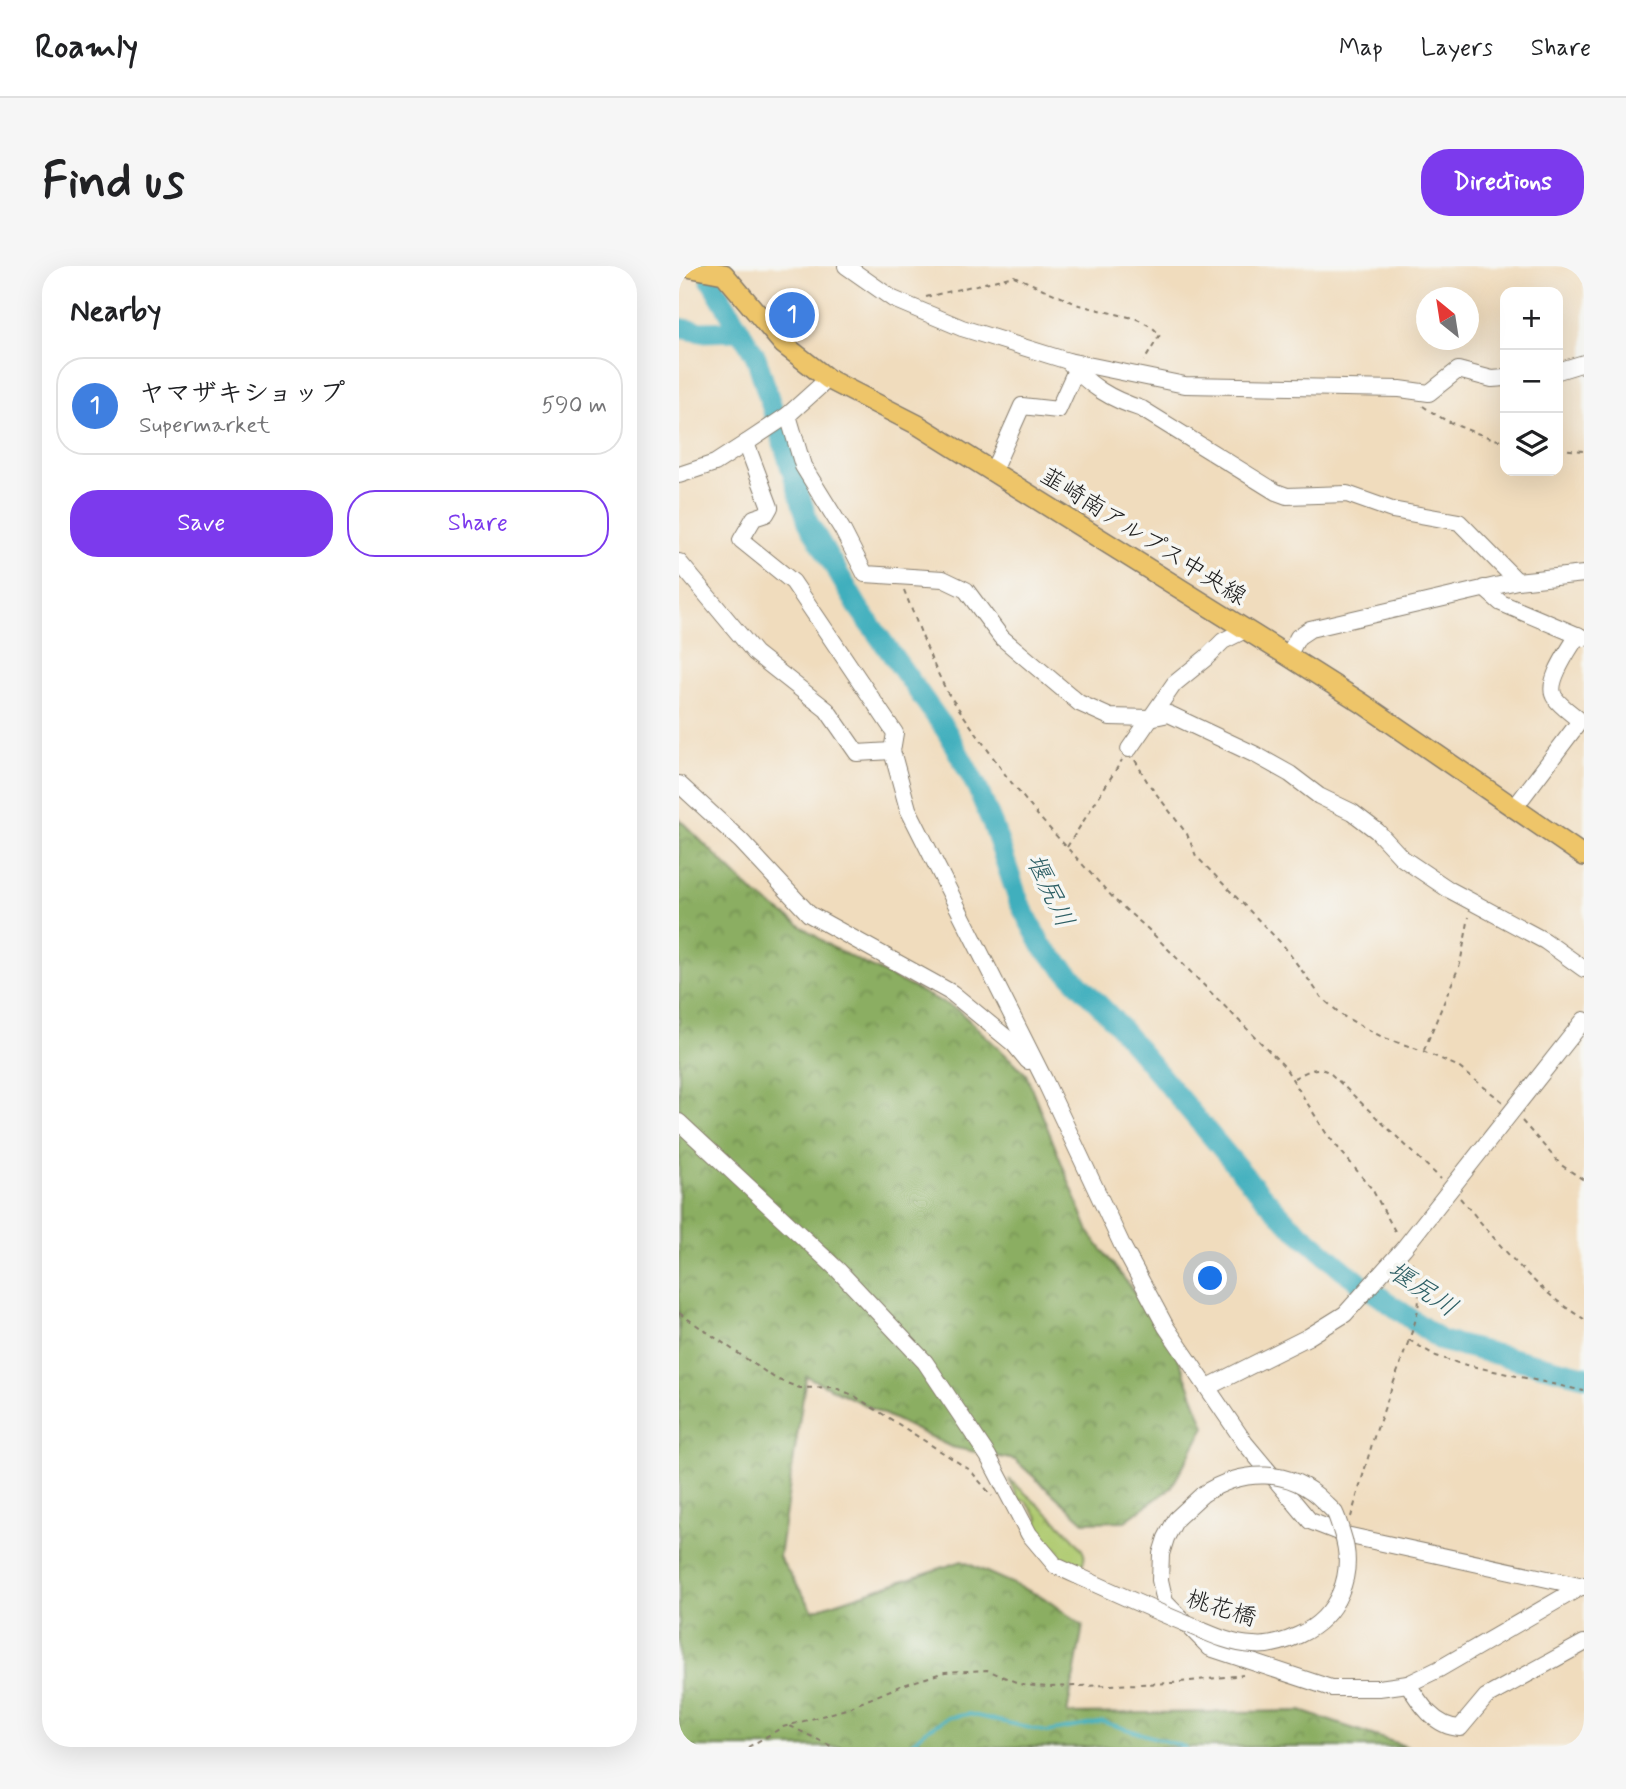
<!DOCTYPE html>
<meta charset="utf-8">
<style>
:root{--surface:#fff;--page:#f6f6f6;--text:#202124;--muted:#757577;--line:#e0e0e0;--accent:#7c3aed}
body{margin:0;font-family:Mynerve,"Klee One",sans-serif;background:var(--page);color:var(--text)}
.controls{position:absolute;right:21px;top:21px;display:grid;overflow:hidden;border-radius:14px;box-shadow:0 7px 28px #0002}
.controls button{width:63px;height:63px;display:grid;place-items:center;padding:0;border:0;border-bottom:2px solid var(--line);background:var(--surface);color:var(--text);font:35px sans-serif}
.compass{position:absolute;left:737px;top:21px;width:63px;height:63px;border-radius:50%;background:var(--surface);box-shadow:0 7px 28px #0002;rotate:330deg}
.you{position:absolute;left:532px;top:1013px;width:24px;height:24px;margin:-18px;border:5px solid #fff;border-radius:50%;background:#1a73e8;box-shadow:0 0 0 10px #1a73e833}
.badge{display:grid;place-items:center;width:46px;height:46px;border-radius:50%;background:var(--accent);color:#fff;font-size:23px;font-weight:700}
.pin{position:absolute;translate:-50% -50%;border:4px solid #fff;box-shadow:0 2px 7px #0006}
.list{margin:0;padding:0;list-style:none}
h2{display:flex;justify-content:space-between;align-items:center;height:91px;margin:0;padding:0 28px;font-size:30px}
h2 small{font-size:23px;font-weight:400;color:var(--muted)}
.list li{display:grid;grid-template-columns:46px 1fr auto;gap:21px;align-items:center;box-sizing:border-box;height:98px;margin:0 14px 14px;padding:0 14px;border:2px solid var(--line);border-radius:28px}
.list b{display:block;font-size:26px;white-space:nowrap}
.list p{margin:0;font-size:23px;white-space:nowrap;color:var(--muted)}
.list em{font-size:23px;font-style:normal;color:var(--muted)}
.actions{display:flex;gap:14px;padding:21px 28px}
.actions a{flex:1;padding:16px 0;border:2px solid var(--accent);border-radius:28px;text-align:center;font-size:24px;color:var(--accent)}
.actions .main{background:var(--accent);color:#fff}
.icon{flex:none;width:38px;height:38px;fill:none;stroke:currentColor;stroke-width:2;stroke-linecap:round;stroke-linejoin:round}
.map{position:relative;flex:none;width:905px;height:1481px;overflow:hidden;border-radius:28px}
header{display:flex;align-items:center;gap:42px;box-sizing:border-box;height:98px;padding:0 35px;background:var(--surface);border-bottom:2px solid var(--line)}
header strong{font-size:33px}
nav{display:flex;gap:38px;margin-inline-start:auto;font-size:24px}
.intro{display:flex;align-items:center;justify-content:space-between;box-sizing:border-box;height:168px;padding:0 42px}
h1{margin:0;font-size:49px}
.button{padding:18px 32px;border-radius:28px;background:var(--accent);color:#fff;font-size:24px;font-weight:700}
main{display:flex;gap:42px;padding:0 42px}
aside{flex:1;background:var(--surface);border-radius:28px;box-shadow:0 7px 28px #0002}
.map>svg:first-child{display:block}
</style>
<header>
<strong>Roamly</strong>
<nav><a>Map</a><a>Layers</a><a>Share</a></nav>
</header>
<div class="intro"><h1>Find us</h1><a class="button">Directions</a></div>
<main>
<aside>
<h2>Nearby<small></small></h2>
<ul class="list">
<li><span class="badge" style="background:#3f7fe0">1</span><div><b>ヤマザキショップ</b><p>Supermarket</p></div><em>590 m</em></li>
</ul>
<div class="actions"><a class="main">Save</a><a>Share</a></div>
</aside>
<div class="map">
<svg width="905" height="1481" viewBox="0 0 905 1481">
<defs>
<pattern id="forest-crowns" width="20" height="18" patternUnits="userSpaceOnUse" patternTransform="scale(1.75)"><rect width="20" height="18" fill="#8bae62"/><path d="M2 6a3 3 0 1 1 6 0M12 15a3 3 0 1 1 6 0" fill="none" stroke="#718d50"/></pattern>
<pattern id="park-crowns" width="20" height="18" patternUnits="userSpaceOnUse" patternTransform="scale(1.75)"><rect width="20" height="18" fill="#afca70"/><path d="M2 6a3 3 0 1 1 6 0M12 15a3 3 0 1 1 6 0" fill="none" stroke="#96ad60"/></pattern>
</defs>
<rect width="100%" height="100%" fill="#f6f6f2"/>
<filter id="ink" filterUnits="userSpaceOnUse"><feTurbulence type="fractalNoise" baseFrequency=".0143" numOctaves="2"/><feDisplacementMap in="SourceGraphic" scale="14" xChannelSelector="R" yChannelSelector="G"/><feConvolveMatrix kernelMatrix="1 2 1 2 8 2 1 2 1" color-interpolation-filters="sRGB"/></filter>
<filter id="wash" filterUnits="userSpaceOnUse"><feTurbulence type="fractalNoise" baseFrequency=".00686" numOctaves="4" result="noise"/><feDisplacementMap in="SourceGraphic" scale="28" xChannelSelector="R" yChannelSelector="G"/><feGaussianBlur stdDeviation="1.57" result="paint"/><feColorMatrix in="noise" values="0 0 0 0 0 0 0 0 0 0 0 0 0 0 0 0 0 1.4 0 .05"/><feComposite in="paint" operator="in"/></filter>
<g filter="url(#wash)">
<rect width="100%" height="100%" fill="#f0dcbd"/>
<polygon fill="url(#forest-crowns)" stroke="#54653f" stroke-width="2" points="0,553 76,628 154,682 279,744 347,808 411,968 493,1075 526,1161 492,1222 446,1255 405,1256 336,1194 272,1181 127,1110 100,1291 134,1344 283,1295 364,1331 404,1360 388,1448 622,1445 729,1481 0,1481"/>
<path fill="url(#park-crowns)" stroke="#667346" stroke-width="2" d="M330,1213c16,15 69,57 75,75 2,6 -2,11 -4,15l-24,-3 -27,-32 10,-16 -13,-17 -7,-1z"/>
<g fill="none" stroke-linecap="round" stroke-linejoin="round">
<polyline stroke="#40afbd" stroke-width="3.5" points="228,1481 246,1465 268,1452 290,1448 368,1466 424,1456 506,1481"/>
<g stroke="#40afbd" stroke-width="21">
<polyline points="30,0 32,15 77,91 129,256 179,341 268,466 298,521 315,562 340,636 363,680 432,751 571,916 607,955 668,1007 763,1075 905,1110"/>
<polyline points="0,62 22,66 61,65"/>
</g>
</g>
</g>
<g filter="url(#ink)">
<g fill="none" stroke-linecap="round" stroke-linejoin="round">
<defs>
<g id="minor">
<polyline points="167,0 214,33 283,62 389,95 506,119 721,123 750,127 779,104 813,113 826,112"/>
<path d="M389,95c21,25 42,38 74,48l134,83 11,4 60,-2 45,16 67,12 58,59"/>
<polyline points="879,105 905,97"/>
<polyline points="149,113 109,149 67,177 91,241 87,248 75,252 62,274 114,316 216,467 213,485 229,543 365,813 444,981 487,1061 566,1177 631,1255 667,1269 905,1321"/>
<polyline points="109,149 124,200 163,263 186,308 264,313 287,324 322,371 400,437 431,451 471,452 490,448 577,489 611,508 640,530 673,546 698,565 723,592 769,623 866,675 905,703"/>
<polyline points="314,205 343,140 379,144 397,104"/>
<polyline points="0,209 36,197 67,177"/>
<polyline points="0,296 76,387 148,444 178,487 213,485"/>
<polyline points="805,322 822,337 905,372"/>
<polyline points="609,390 619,371 631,363 838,315 905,308"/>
<polyline points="450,483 495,418 527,392 544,375 566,364"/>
<polyline points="0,518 62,575 130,648 273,727 335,778 349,795"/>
<path d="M836,541l65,-86c-7,-7 -19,-14 -25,-23 -11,-15 15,-49 23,-63"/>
<polyline points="0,856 159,1004 246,1096 309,1190 350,1268 377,1300"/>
<polyline points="529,1121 629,1071 666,1048 725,982 905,754"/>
<polyline points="524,1228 497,1253 487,1272 482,1288 481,1314 486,1336 531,1382 652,1422 700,1422 729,1418 760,1403 905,1319"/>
<path d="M729,1418c12,20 27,43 52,44l26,-31 98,-54"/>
</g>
<polyline id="major" points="3,0 45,8 104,78 149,113 239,159 609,390 683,437 905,590"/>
</defs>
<use href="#minor" stroke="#867c6c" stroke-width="18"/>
<use href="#major" stroke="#867c6c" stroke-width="22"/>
<g stroke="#867c6c" stroke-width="2" stroke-dasharray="5 5" stroke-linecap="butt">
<polyline points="247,31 335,10 400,39 458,53 473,61 481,69 465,95"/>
<path d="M744,140c24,18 54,28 82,36"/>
<polyline points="879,183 905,185"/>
<polyline points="225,324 253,395 268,426 328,511 360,551 437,635 469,663 605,800 647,867 693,923 717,967"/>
<polyline points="456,494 469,517 508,568 517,590 604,679 643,732 664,750 703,771 744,785 778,800 824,836"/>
<polyline points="388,581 443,494"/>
<polyline points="745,784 781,698 790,651"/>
<path d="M615,812c13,-6 22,-14 36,-5l111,106"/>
<polyline points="843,855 882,899 905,914"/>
<path d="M781,932c38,44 73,91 124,121"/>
<path d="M733,996c10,36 9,44 -3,78l27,16 22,7 126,28"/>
<polyline points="0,1047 97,1113 121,1122 154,1121 174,1129 291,1204 313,1230"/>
<polyline points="672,1251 695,1171 730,1074"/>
<polyline points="111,1460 154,1481"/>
<polyline points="69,1481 104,1461 167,1443 221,1420 266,1406 308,1404 344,1419 369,1421 493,1417 564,1409"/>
</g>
<use href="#minor" stroke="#fff" stroke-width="16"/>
<use href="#major" stroke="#eec569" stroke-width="19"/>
<defs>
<path id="minor-bridge" d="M377,1300c44,20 87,40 131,58 21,9 43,20 66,21 16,2 31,-3 46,-10 39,-18 57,-61 43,-102 -2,-6 -4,-14 -7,-20 -3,-4 -8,-8 -11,-11 -34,-35 -82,-33 -121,-8"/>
</defs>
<use href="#minor-bridge" stroke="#867c6c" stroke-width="18" stroke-linecap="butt"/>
<use href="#minor-bridge" stroke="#fff" stroke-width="16"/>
</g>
</g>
<g text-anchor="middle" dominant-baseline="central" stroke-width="7" stroke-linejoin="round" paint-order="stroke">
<g font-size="24" fill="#1c1c1c" stroke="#f6f6f2">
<text transform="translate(464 271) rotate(32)">韮崎南アルプス中央線</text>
<text transform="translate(542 1343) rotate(17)">桃花橋</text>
</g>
<g font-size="26" font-style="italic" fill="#2c5e64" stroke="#f6f6f2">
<text transform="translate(370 625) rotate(65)">堰尻川</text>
<text transform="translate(743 1024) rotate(34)">堰尻川</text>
</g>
</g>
</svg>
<div class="controls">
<button>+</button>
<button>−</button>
<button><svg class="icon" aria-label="layers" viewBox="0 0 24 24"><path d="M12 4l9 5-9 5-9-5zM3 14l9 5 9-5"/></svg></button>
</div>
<svg class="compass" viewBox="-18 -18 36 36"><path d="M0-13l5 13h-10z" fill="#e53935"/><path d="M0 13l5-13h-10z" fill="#757577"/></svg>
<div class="you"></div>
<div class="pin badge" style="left:113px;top:49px;background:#3f7fe0">1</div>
</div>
</main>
